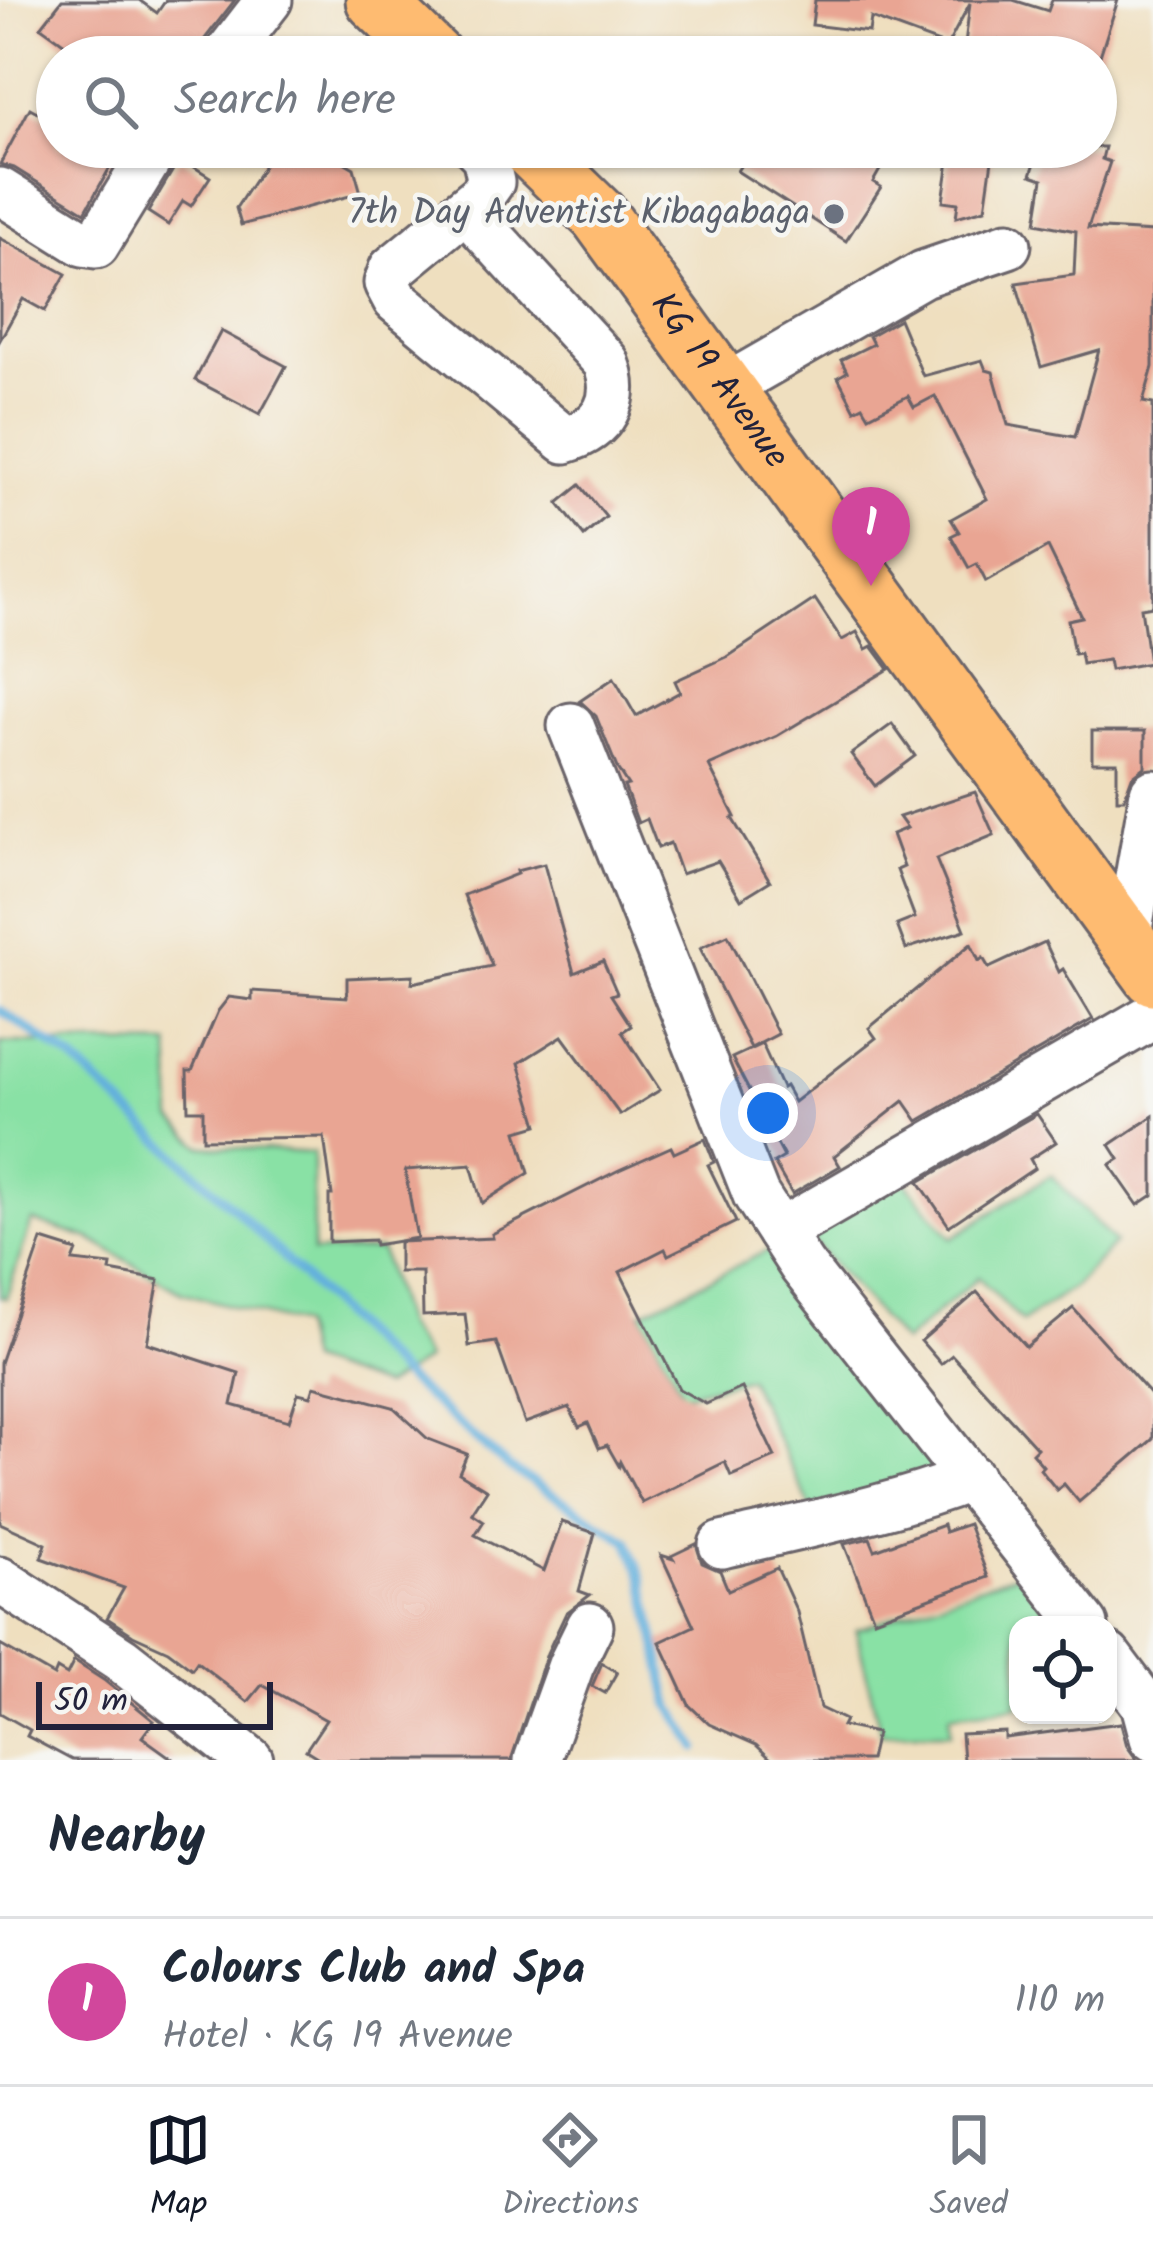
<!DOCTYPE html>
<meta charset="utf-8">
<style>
:root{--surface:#fff;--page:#f6f6f7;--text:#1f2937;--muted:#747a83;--line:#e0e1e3;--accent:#111827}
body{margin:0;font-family:Kalam,sans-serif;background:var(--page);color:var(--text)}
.controls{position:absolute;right:36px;bottom:36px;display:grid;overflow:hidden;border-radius:24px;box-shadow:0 3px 9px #0004}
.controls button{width:108px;height:108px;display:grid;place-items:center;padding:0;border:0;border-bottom:3px solid var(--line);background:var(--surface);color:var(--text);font:60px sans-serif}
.scale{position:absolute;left:36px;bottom:30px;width:237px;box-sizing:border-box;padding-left:12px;border:6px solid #22223b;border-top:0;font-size:33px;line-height:42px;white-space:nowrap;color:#22223b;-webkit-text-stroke:9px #f6f6f2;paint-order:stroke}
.you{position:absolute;left:768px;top:1113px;width:42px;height:42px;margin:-30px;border:9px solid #fff;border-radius:50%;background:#1a73e8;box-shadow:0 0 0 18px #1a73e833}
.badge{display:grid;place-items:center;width:78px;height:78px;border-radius:50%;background:var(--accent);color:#fff;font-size:39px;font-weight:700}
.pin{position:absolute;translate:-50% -99px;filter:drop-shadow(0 3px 6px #0008)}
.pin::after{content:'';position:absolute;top:63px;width:42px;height:36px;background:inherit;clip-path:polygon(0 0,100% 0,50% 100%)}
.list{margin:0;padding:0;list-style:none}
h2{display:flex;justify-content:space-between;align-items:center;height:156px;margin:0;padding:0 48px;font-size:51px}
h2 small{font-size:39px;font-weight:400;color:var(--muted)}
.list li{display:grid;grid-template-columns:78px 1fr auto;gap:36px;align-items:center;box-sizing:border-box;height:168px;padding:0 48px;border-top:3px solid var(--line)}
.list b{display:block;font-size:45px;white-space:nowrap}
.list p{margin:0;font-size:39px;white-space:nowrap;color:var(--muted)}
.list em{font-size:39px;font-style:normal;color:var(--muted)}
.icon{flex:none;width:66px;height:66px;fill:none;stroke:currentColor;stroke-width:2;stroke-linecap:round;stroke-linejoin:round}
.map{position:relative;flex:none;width:1153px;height:1760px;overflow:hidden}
.search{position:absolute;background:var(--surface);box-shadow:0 3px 9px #0004;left:36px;right:36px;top:36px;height:132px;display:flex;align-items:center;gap:30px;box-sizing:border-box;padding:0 42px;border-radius:66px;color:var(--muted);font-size:45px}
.sheet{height:324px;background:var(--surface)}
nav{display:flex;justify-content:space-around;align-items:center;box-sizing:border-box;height:168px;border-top:3px solid var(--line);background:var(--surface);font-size:33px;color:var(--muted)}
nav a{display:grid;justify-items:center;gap:6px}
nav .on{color:var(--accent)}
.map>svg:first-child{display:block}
</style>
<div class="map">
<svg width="1153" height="1760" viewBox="0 0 1153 1760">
<rect width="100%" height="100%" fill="#f6f6f2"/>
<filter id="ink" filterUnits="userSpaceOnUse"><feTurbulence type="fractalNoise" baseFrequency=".00833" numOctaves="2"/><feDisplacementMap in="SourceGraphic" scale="24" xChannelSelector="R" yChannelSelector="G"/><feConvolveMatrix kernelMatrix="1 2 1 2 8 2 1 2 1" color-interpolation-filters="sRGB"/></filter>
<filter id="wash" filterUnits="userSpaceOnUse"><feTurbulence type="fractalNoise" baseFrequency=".004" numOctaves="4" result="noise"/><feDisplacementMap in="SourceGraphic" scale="48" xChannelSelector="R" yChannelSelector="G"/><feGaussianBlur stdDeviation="2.7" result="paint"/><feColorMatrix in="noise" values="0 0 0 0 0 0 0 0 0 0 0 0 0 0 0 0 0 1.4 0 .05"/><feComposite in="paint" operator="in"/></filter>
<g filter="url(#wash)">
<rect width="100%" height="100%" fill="#efdfbf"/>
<g fill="#89e1a5" stroke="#568270" stroke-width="3">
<polygon points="0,1043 170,1045 173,1119 201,1146 313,1153 313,1252 381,1250 404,1326 427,1359 384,1387 308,1362 300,1325 181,1292 90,1239 32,1221 6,1298 0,1297"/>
<polygon points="899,1174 952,1238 1051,1175 1115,1243 1074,1287 1022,1322 978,1277 903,1343 807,1235"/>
<polygon points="769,1250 953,1473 811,1508 748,1378 683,1394 641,1313"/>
<polygon points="1021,1572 1063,1625 1018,1625 1018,1706 950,1714 950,1733 881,1734 856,1630"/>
</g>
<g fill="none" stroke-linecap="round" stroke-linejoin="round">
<polyline stroke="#64b0dd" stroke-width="9" points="0,1010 73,1060 235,1209 399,1373 507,1466 628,1541 643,1578 670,1704 697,1748"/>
</g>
<g id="blocks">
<g fill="#e9a593">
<polygon points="62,0 139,0 157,13 166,0 235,0 204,40 199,57 173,57 160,47 151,57 83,57 41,27"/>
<polygon points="815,0 1013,0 1048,11 1052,0 1118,0 1098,62 1096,57 1052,57 998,40 992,57 964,52 970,3 947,46 871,18 869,32 812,25"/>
<polygon points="30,108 57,123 57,147 102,147 117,155 85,212 14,168 0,164"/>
<polygon points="258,147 318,147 354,168 361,193 241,225 236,208 263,167"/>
<polygon points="753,147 893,147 873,182 881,187 846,241 737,171"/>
<polygon points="1040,147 1105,147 1102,159 1110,162 1088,228 1153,232 1153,367 1143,402 1153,404 1153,606 1141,608 1149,663 1110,670 1108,660 1082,664 1080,653 1074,654 1068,620 1082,617 1048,547 986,582 977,564 969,568 951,536 959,532 951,519 987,499 935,396 914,407 908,396 869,416 863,406 855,410 838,377 847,372 841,360 873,344 869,336 899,319 923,376 982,360 986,370 993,372 1008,425 1075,437 1099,350 1041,367 1016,283 1074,275 1076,231 1036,223 1043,179 1031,175"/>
<polygon points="950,154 992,160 985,209 956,217 958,203 943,201"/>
<polygon points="180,158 210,177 191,206 183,201 168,225 148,212"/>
<polygon points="0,238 66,274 45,311 23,299 0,340"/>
<polygon points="221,331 286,366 260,414 195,380"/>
<polygon points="580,485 606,517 584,536 558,503"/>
<polygon points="815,599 842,640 857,632 866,649 872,646 889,669 777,736 709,766 735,817 732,818 770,881 741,899 718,861 681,874 670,843 658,848 647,819 638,823 624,786 628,785 617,768 596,716 580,701 614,678 636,716 680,692 675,681 729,656"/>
<polygon points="892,724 915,756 875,786 851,754"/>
<polygon points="1092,731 1145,731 1145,767 1132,777 1124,799 1117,799 1117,762 1092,762"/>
<polygon points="975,792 994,835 936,859 965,930 906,949 897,925 915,918 897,870 904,867 892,834 907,828 899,817"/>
<polygon points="544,864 574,973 603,961 617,993 611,995 631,1026 622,1032 660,1090 620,1115 562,1036 519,1063 538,1125 517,1131 529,1173 482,1203 471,1165 405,1170 417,1238 375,1245 374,1240 329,1242 329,1195 332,1195 324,1137 203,1139 203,1110 188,1110 187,1071 192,1071 218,1011 229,997 252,1000 252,991 347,997 347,978 413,975 412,983 492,966 464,895 517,874 516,871"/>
<polygon points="728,935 778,1034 751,1048 700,948"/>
<polygon points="1045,942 1059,972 1063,969 1093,1019 918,1121 904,1101 834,1156 840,1166 792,1194 774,1163 784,1157 732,1058 762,1044 782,1088 785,1086 794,1102 876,1038 869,1028 971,944 979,961 983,958 989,968"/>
<polygon points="1037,1114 1056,1142 1030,1159 1035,1168 949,1226 919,1182"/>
<polygon points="1153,1116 1153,1195 1138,1205 1110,1165 1119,1159 1110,1145"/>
<polygon points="705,1139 714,1162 708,1165 736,1222 668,1255 665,1249 620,1272 679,1389 706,1404 742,1388 775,1457 731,1476 725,1462 642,1503 620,1462 619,1466 607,1445 599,1448 588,1423 579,1427 569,1407 525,1423 496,1342 469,1346 465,1314 423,1316 422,1272 399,1272 399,1242 493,1238 492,1234 619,1170 671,1147 674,1153"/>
<polygon points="42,1240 77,1251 73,1261 111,1265 110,1271 159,1280 147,1343 239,1373 232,1405 289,1421 298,1393 311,1396 314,1386 393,1407 428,1439 467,1454 459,1473 487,1490 472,1513 484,1521 475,1535 544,1571 562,1522 595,1533 579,1591 590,1595 566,1613 547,1653 511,1760 322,1760 306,1750 326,1720 262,1685 248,1702 197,1662 192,1669 168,1651 133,1635 107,1618 124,1588 41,1558 46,1544 0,1523 0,1363"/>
<polygon points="977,1292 1026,1347 1073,1308 1153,1397 1153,1439 1079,1502 1064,1484 1057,1490 1040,1469 1043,1466 1032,1453 1037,1448 952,1355 941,1364 921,1341"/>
<polygon points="968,1524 988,1577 874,1619 844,1544 870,1538 875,1550 943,1525 945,1532"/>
<polygon points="696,1544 702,1563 720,1571 728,1590 777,1568 797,1612 820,1708 845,1720 842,1726 876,1733 870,1760 772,1760 756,1745 709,1724 689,1705 660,1642 694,1626 661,1555 673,1559 671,1556"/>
<polygon points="0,1645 54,1676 57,1669 67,1675 74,1661 105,1681 154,1721 142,1737 174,1760 72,1760 27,1736 30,1730 0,1713"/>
<polygon points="602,1663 617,1672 605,1693 592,1686"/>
<polygon points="1121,1723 1127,1746 1137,1760 963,1760 961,1734 1005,1732 1005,1738"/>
</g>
</g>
</g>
<g filter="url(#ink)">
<use href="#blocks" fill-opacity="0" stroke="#6a6469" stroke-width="3"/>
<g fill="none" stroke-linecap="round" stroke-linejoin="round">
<defs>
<g id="minor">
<polyline points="225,57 269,0"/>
<polyline points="0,191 83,243 96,245 156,147"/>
<path d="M465,209l141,153c15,38 -2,67 -41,78l-169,-140 -9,-17 5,-14 89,-73 10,-14 -6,-26 -9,-9"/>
<polyline points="726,387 923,274 1008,245"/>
<polyline points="571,726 756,1195 802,1266 1085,1625"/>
<polyline points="1127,940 1153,793"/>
<polyline points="780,1232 1153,1016"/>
<path d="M722,1545c84,-20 168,-36 249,-67"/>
<polyline points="0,1580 121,1659 250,1760"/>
<polyline points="1108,1656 1144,1704 1153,1738"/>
<polyline points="537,1760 571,1665 590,1626"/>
</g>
<g id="major">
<polyline points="375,0 434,57"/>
<path id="s1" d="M528,147l71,69 554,760"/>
</g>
</defs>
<use href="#minor" stroke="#6a6469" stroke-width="51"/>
<use href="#major" stroke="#6a6469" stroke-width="63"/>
<use href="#minor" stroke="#fff" stroke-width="45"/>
<use href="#major" stroke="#febb71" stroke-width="57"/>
</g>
</g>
<circle fill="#6b7280" stroke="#f6f6f2" stroke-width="4.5" cx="834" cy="214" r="12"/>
<g text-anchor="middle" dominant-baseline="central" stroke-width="9" stroke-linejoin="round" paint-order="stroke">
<g font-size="36" fill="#5b616d" stroke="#f6f6f2" text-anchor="end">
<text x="810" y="214">7th Day Adventist Kibagabaga</text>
</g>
<g font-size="36" fill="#22223b" stroke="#f6f6f2">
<text stroke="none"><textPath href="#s1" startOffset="303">KG 19 Avenue</textPath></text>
</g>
</g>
</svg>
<div class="controls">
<button><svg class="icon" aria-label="locate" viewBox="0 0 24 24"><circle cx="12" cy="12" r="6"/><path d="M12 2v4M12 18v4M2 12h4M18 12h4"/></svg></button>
</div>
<div class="scale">50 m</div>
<div class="you"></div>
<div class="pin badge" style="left:871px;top:586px;background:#d1479c">1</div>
<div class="search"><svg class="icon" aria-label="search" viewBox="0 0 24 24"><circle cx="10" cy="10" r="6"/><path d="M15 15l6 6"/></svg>Search here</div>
</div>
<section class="sheet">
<h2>Nearby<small></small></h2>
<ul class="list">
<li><span class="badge" style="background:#d1479c">1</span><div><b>Colours Club and Spa</b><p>Hotel · KG 19 Avenue</p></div><em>110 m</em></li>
</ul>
</section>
<nav>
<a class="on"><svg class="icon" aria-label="map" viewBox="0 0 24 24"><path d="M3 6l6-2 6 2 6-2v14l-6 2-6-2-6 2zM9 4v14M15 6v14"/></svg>Map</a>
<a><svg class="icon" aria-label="directions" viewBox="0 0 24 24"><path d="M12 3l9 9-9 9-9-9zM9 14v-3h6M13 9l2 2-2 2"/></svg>Directions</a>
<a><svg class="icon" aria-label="saved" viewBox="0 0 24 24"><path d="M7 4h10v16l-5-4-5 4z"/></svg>Saved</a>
</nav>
